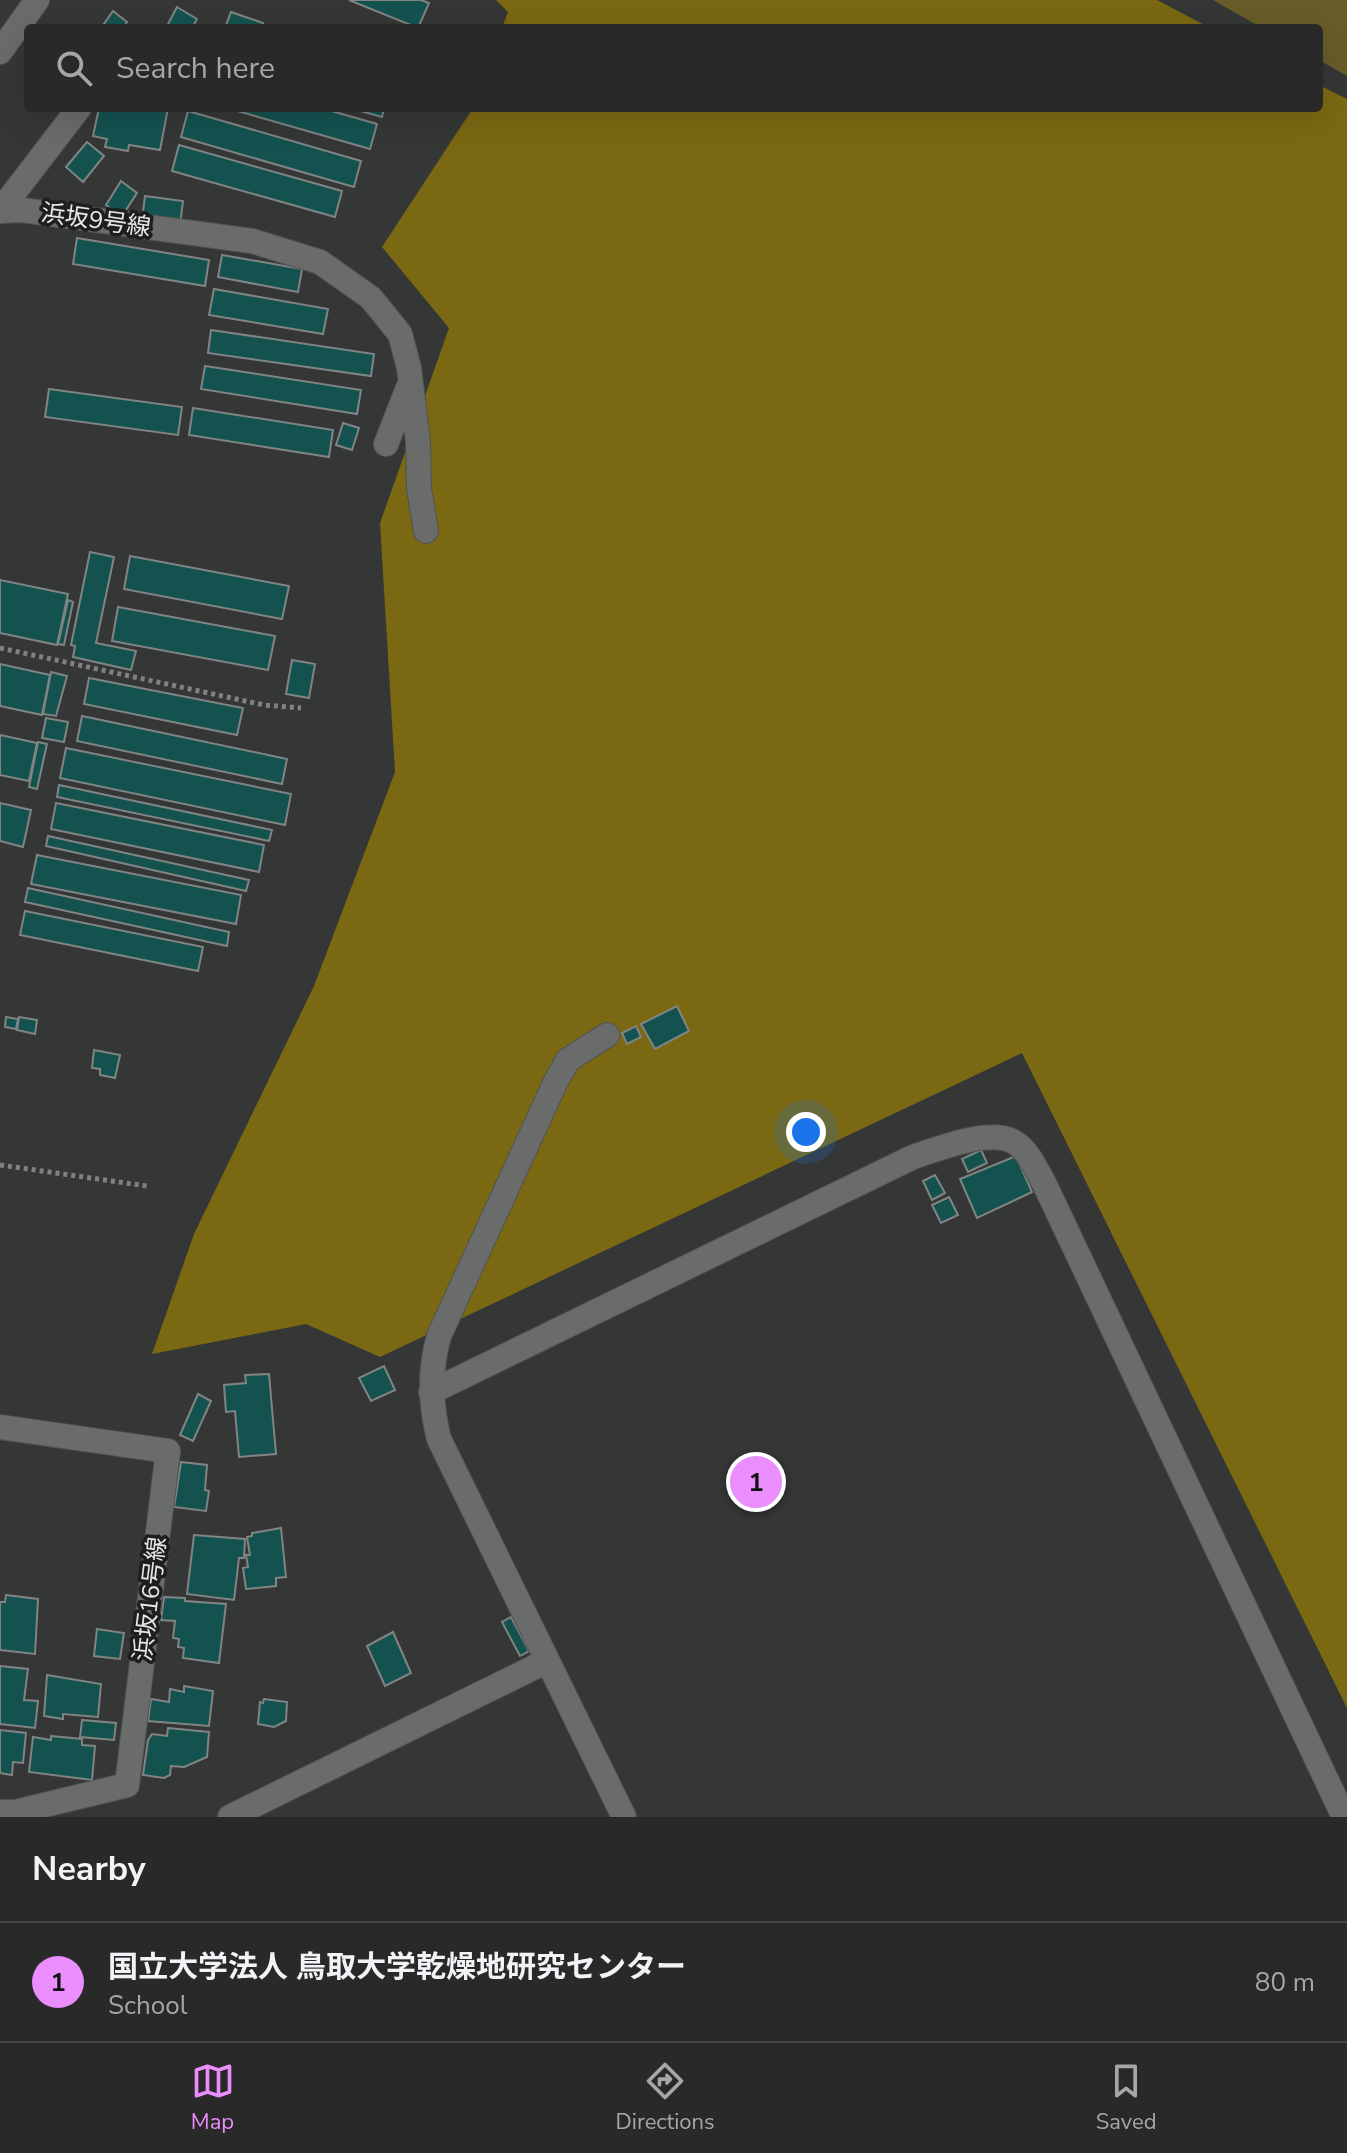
<!DOCTYPE html>
<meta charset="utf-8">
<style>
:root{--surface:#282928;--page:#303130;--text:#f1f3f6;--muted:#a5a6a8;--line:#444545;--accent:#ea8dfd}
body{margin:0;font-family:"Nunito Sans","Noto Sans JP",sans-serif;background:var(--page);color:var(--text)}
.you{position:absolute;left:806px;top:1132px;width:28px;height:28px;margin:-20px;border:6px solid #fff;border-radius:50%;background:#1a73e8;box-shadow:0 0 0 12px #1a73e833}
.badge{display:grid;place-items:center;width:52px;height:52px;border-radius:50%;background:var(--accent);color:#111;font-size:26px;font-weight:700}
.pin{position:absolute;translate:-50% -50%;border:4px solid #fff;box-shadow:0 2px 8px #0006}
.list{margin:0;padding:0;list-style:none}
h2{display:flex;justify-content:space-between;align-items:center;height:104px;margin:0;padding:0 32px;font-size:34px}
h2 small{font-size:26px;font-weight:400;color:var(--muted)}
.list li{display:grid;grid-template-columns:52px 1fr auto;gap:24px;align-items:center;box-sizing:border-box;height:120px;padding:0 32px;border-top:2px solid var(--line)}
.list b{display:block;font-size:30px;white-space:nowrap}
.list p{margin:0;font-size:26px;white-space:nowrap;color:var(--muted)}
.list em{font-size:26px;font-style:normal;color:var(--muted)}
.icon{flex:none;width:44px;height:44px;fill:none;stroke:currentColor;stroke-width:2;stroke-linecap:round;stroke-linejoin:round}
.map{position:relative;flex:none;width:1347px;height:1817px;overflow:hidden}
.search{position:absolute;background:var(--surface);box-shadow:0 8px 32px #0002;left:24px;right:24px;top:24px;height:88px;display:flex;align-items:center;gap:20px;box-sizing:border-box;padding:0 28px;border-radius:8px;color:var(--muted);font-size:30px}
.sheet{height:224px;background:var(--surface)}
nav{display:flex;justify-content:space-around;align-items:center;box-sizing:border-box;height:112px;border-top:2px solid var(--line);background:var(--surface);font-size:22px;color:var(--muted)}
nav a{display:grid;justify-items:center;gap:4px}
nav .on{color:var(--accent)}
.map>svg:first-child{display:block}
</style>
<div class="map">
<svg width="1347" height="1817" viewBox="0 0 1347 1817">
<rect width="100%" height="100%" fill="#353736"/>
<polygon fill="#685c29" points="1213,0 1347,0 1347,76 1319,60 1319,28 1262,28"/>
<g fill="#7b6812">
<polygon points="496,0 1157,0 1210,28 502,28 508,12"/>
<polygon points="1319,85 1347,99 1347,1708 1022,1053 380,1357 306,1324 152,1354 194,1234 314,986 395,772 380,523 449,328 382,247 473,108 1319,108"/>
</g>
<g fill="#145250" stroke="#808483" stroke-width="2">
<polygon points="349,0 421,0 429,3 418,28"/>
<polygon points="177,7 197,19 192,28 166,28"/>
<polygon points="113,11 127,22 123,28 101,28"/>
<polygon points="231,12 263,23 261,28 225,28"/>
<polygon points="99,108 168,108 160,150 129,145 128,151 105,147 107,139 93,136"/>
<polygon points="227,108 321,108 377,124 370,149"/>
<polygon points="350,108 384,108 382,117"/>
<polygon points="188,111 361,161 354,187 181,137"/>
<polygon points="87,142 104,156 83,182 66,167"/>
<polygon points="179,145 342,191 335,217 172,171"/>
<polygon points="121,181 137,193 122,216 106,205"/>
<polygon points="145,196 183,201 180,225 142,220"/>
<polygon points="77,238 209,260 205,286 73,264"/>
<polygon points="222,255 302,269 298,292 218,277"/>
<polygon points="214,289 328,309 323,334 209,315"/>
<polygon points="211,330 374,354 371,376 208,353"/>
<polygon points="205,366 361,390 357,414 201,389"/>
<polygon points="49,389 182,407 178,435 45,417"/>
<polygon points="193,408 333,430 329,457 189,435"/>
<polygon points="343,423 359,428 352,450 336,445"/>
<polygon points="90,552 114,557 96,643 136,651 131,670 73,657 75,646 71,645"/>
<polygon points="130,556 289,586 282,619 124,589"/>
<polygon points="0,580 68,594 57,645 0,633"/>
<polygon points="68,600 73,602 64,645 58,644"/>
<polygon points="118,607 275,636 268,670 112,641"/>
<polygon points="292,660 315,664 309,698 286,694"/>
<polygon points="0,664 50,675 42,715 0,706"/>
<polygon points="51,672 67,676 56,716 43,714"/>
<polygon points="89,678 243,708 237,735 84,704"/>
<polygon points="82,716 287,759 282,784 77,741"/>
<polygon points="46,718 68,722 64,742 42,738"/>
<polygon points="0,735 37,743 29,781 0,775"/>
<polygon points="38,742 47,744 37,789 29,787"/>
<polygon points="66,748 291,794 285,825 60,778"/>
<polygon points="59,785 272,830 269,841 57,797"/>
<polygon points="0,803 31,810 23,847 0,841"/>
<polygon points="56,803 264,845 259,872 51,829"/>
<polygon points="48,836 249,880 246,891 46,846"/>
<polygon points="37,855 241,895 236,924 31,884"/>
<polygon points="28,888 229,932 227,946 25,902"/>
<polygon points="25,911 203,947 198,971 20,935"/>
<polygon points="677,1006 689,1031 655,1049 641,1024"/>
<polygon points="6,1017 18,1019 16,1029 5,1027"/>
<polygon points="19,1017 37,1020 35,1034 17,1030"/>
<polygon points="636,1026 641,1037 627,1044 622,1033"/>
<polygon points="94,1050 120,1055 115,1078 100,1075 100,1069 92,1068"/>
<polygon points="981,1150 987,1163 968,1172 962,1159"/>
<polygon points="1016,1156 1032,1192 977,1218 960,1179"/>
<polygon points="935,1175 945,1193 932,1200 923,1181"/>
<polygon points="949,1197 958,1215 941,1223 932,1205"/>
<polygon points="384,1366 395,1390 371,1401 359,1378"/>
<polygon points="269,1374 276,1454 239,1457 235,1411 226,1412 224,1385 246,1383 245,1375"/>
<polygon points="198,1394 211,1401 193,1441 180,1435"/>
<polygon points="181,1462 207,1465 205,1490 209,1491 206,1511 174,1507"/>
<polygon points="281,1528 286,1577 276,1578 276,1586 246,1589 243,1568 248,1567 246,1555 250,1555 247,1537 252,1536 252,1533"/>
<polygon points="194,1535 245,1539 244,1558 239,1558 234,1600 187,1594"/>
<polygon points="6,1595 38,1599 35,1654 0,1650 0,1602 5,1602"/>
<polygon points="164,1597 185,1598 185,1601 226,1604 219,1663 183,1658 184,1648 178,1647 179,1639 173,1638 175,1621 161,1620"/>
<polygon points="511,1617 529,1651 520,1656 502,1622"/>
<polygon points="97,1629 124,1633 120,1659 94,1656"/>
<polygon points="393,1632 411,1673 385,1686 367,1646"/>
<polygon points="0,1666 28,1669 24,1700 38,1701 35,1728 0,1724"/>
<polygon points="47,1675 101,1684 98,1717 63,1714 63,1719 44,1716"/>
<polygon points="184,1686 213,1691 209,1726 148,1721 151,1699 169,1702 170,1689 184,1692"/>
<polygon points="264,1699 287,1702 286,1721 274,1727 258,1724 260,1702 263,1703"/>
<polygon points="82,1720 116,1723 114,1740 80,1737"/>
<polygon points="168,1728 209,1732 207,1757 184,1767 171,1766 170,1775 164,1778 143,1775 148,1740 152,1734 167,1736"/>
<polygon points="0,1730 26,1733 23,1763 13,1762 12,1775 0,1773"/>
<polygon points="51,1736 82,1739 82,1745 95,1746 92,1780 29,1772 33,1737 51,1740"/>
</g>
<g fill="none" stroke-linecap="round" stroke-linejoin="round">
<defs>
<g id="minor">
<polyline points="0,52 37,0"/>
<polyline points="0,211 22,210 252,241 320,262 371,298 400,334 409,368 418,442 419,489 426,531"/>
<polyline points="0,211 79,108"/>
<polyline points="386,444 408,388"/>
<path d="M607,1035l-39,25 -12,21 -117,255c-10,35 -9,68 0,103l185,378"/>
<path d="M431,1392l482,-235c24,-8 77,-29 101,-15 14,8 22,27 30,41l300,634"/>
<polyline points="0,1427 168,1451 127,1785 16,1812 0,1812"/>
<polyline points="230,1817 547,1661"/>
</g>
</defs>
<use href="#minor" stroke="#515351" stroke-width="26"/>
<g stroke="#808281" stroke-width="5" stroke-dasharray="4 4" stroke-linecap="butt">
<polyline points="0,648 264,705 301,708"/>
<polyline points="0,1165 147,1186"/>
</g>
<use href="#minor" stroke="#696c6b" stroke-width="24"/>
</g>
<g text-anchor="middle" dominant-baseline="central" stroke-width="7" stroke-linejoin="round" paint-order="stroke">
<g font-size="24" fill="#e6e7e6" stroke="#1d1e1e">
<text transform="translate(96 220) rotate(8)">浜坂9号線</text>
<text transform="translate(150 1599) rotate(-83)">浜坂16号線</text>
</g>
</g>
</svg>
<div class="you"></div>
<div class="pin badge" style="left:756px;top:1482px">1</div>
<div class="search"><svg class="icon" aria-label="search" viewBox="0 0 24 24"><circle cx="10" cy="10" r="6"/><path d="M15 15l6 6"/></svg>Search here</div>
</div>
<section class="sheet">
<h2>Nearby<small></small></h2>
<ul class="list">
<li><span class="badge">1</span><div><b>国立大学法人 鳥取大学乾燥地研究センター</b><p>School</p></div><em>80 m</em></li>
</ul>
</section>
<nav>
<a class="on"><svg class="icon" aria-label="map" viewBox="0 0 24 24"><path d="M3 6l6-2 6 2 6-2v14l-6 2-6-2-6 2zM9 4v14M15 6v14"/></svg>Map</a>
<a><svg class="icon" aria-label="directions" viewBox="0 0 24 24"><path d="M12 3l9 9-9 9-9-9zM9 14v-3h6M13 9l2 2-2 2"/></svg>Directions</a>
<a><svg class="icon" aria-label="saved" viewBox="0 0 24 24"><path d="M7 4h10v16l-5-4-5 4z"/></svg>Saved</a>
</nav>
